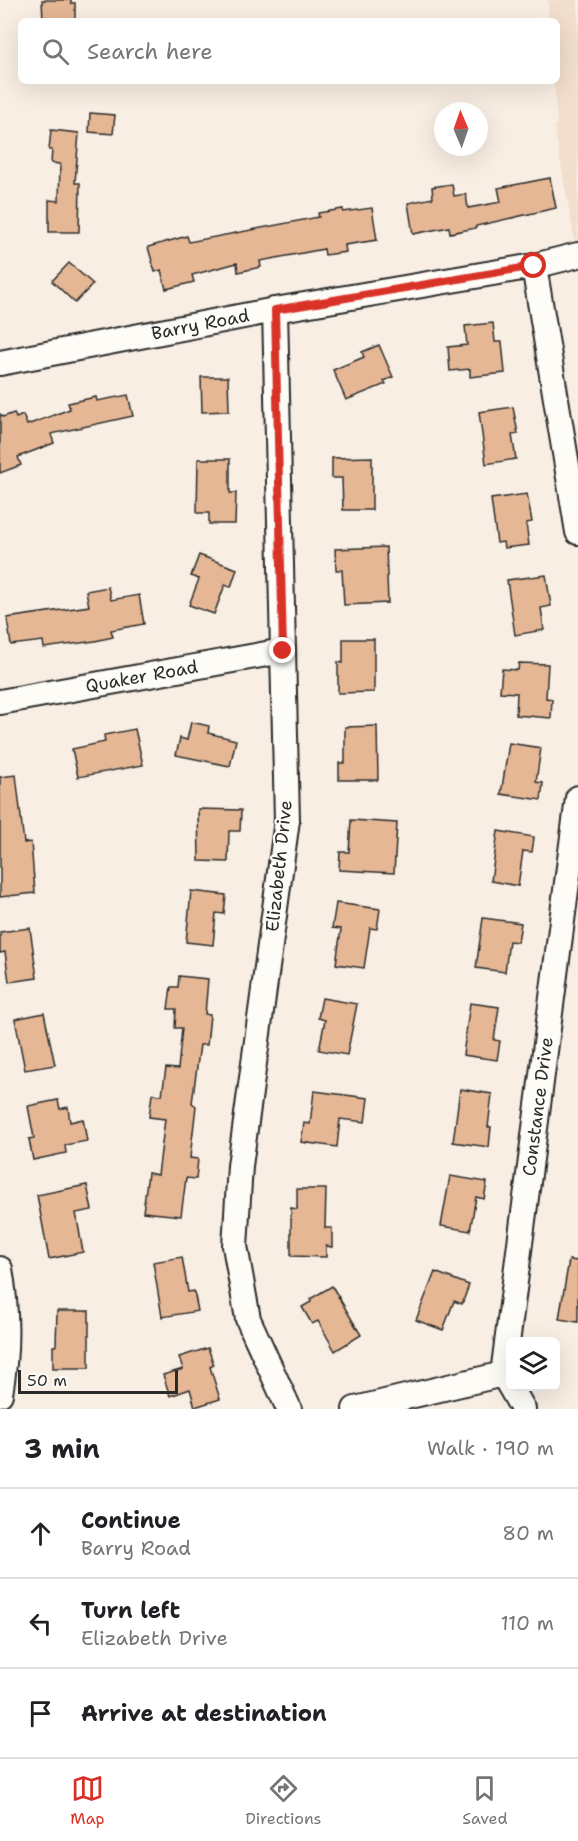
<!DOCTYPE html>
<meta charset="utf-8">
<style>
:root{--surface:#fff;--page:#f6f6f6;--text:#202124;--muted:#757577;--line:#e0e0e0;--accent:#d93025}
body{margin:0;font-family:"Shantell Sans",sans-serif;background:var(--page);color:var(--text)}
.controls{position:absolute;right:18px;bottom:18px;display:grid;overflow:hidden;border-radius:9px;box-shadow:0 6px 24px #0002}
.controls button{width:54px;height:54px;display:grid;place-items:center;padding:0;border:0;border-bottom:2px solid var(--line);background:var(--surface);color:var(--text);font:30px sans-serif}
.compass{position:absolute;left:434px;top:102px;width:54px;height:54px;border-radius:50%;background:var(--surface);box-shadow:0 6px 24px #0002;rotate:358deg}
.scale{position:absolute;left:18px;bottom:15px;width:160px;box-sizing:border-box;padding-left:6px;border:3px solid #2b2b2b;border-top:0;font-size:16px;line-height:21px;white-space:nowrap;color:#2b2b2b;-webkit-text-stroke:4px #fdfcf7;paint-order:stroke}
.stop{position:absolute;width:18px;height:18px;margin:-14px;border:4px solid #d93025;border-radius:50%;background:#fff}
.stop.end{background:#d93025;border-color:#fff;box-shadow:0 2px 6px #0008}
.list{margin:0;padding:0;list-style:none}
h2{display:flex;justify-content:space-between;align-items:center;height:78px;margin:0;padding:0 24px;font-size:26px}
h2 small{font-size:20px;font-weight:400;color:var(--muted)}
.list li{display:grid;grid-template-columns:39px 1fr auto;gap:18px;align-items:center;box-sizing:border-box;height:90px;padding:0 24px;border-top:2px solid var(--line)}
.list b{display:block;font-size:22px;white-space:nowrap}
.list p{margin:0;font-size:20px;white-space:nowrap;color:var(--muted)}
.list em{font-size:20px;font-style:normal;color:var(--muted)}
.icon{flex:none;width:33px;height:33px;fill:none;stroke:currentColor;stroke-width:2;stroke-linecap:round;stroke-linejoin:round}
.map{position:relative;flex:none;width:578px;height:1409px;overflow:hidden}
.search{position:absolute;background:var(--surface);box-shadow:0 6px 24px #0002;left:18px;right:18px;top:18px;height:66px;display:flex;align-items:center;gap:15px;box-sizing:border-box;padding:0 21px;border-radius:9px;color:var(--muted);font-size:22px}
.sheet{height:348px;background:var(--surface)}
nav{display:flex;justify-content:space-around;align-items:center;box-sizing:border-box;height:84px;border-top:2px solid var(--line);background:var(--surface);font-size:16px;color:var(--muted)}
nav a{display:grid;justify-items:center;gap:3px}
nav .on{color:var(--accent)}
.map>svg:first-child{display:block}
</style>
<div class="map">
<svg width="578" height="1409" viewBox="0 0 578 1409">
<rect width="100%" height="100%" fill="#f8eee3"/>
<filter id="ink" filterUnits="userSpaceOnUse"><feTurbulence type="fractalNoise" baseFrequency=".0167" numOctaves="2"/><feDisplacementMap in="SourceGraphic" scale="12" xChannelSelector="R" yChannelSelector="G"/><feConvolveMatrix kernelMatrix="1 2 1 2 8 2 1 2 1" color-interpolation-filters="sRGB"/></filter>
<g filter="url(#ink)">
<polygon fill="#f2decc" points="548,0 578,0 578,260 554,125 557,124 554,81 557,81 557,21 549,21"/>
<g fill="#e5b795" stroke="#2b2b2b" stroke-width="1.5">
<polygon points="42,0 71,0 71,3 75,3 75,21 43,21"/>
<polygon points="90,113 115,115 113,134 89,132"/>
<polygon points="51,130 79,133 75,183 80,183 79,232 49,232 49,200 59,201 60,164 51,163 52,150 49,150"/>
<polygon points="550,178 556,208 476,226 476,228 450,233 449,227 413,234 408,203 433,198 432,187 452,184 454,196 466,194 468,208 501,202 498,188"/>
<polygon points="372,208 377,240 345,245 346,252 325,255 324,249 260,261 261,267 238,272 237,263 192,275 194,282 166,289 161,270 155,272 148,247 187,236 189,242 319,217 318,213 343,209 343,212"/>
<polygon points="69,263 93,284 75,303 52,281"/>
<polygon points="493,323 495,342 502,342 505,373 470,377 470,369 450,371 448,347 467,345 465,326"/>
<polygon points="379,345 393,377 384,381 386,384 346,400 333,370 364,357 362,352"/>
<polygon points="201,377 228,377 229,411 202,412"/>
<polygon points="128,395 133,416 51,434 54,443 18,457 21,465 0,473 0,414 3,417 14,413 16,418 23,415 27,425 70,409 68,403 96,397 97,401"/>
<polygon points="513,407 518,434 512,435 516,459 486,464 479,412"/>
<polygon points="372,457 372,510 343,510 342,478 332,478 332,458"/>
<polygon points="198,459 230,459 230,493 236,493 235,524 209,524 209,513 197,513"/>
<polygon points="527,494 532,522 526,523 529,545 504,548 503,542 497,543 491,499"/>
<polygon points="386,547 388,603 344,605 342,570 336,570 335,549"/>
<polygon points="199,555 237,569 231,587 225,585 214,614 189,605 199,579 191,576"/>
<polygon points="546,575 551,606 541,608 544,630 515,635 507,580"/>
<polygon points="108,587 111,600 139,595 144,624 111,630 113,637 95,641 44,648 43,641 11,645 7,618 89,606 86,591"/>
<polygon points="343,639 374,639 374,692 338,693 338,662 343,663"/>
<polygon points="519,663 548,664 546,698 552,699 551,718 516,715 517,693 500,692 502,669 518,670"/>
<polygon points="191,722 209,726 208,733 236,740 230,766 176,755 180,738 187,740"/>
<polygon points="377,726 378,780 339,780 339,763 345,763 345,727"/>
<polygon points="135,729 143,765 78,777 72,749 105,742 104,735"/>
<polygon points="509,743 541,748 536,782 543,783 541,800 501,794"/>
<polygon points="16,775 24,843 31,842 35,893 0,897 0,777"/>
<polygon points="198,809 241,810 240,831 229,831 228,862 199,861"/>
<polygon points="351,820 397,823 394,873 339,870 340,852 349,852"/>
<polygon points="498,831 534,837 532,852 523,851 518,886 491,881"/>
<polygon points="191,891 226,895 224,914 216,913 213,945 186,942"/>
<polygon points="336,903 380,909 377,929 370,928 364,968 336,964 341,929 332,928"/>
<polygon points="483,918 521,923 518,942 509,941 505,972 476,968"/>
<polygon points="30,928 37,978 9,982 5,952 0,953 0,932"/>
<polygon points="179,976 208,979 205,1014 210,1015 207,1045 200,1045 192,1103 196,1106 190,1158 198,1159 196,1179 186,1178 181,1216 143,1212 148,1173 158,1175 165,1119 149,1117 152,1094 162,1095 166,1068 178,1069 182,1028 175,1028 176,1009 168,1009 171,987 178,987"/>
<polygon points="322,998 357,1004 347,1055 319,1050 325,1020 318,1018"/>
<polygon points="470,1003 499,1007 494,1040 500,1041 497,1060 463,1055"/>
<polygon points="44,1013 55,1065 25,1070 15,1019"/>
<polygon points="460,1089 492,1094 488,1127 491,1127 489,1147 453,1142"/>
<polygon points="314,1091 368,1098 365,1122 340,1119 337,1147 301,1142 304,1123 310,1124"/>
<polygon points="58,1100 60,1109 68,1107 70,1122 83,1119 87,1141 65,1145 66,1153 33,1160 29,1139 34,1138 28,1106"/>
<polygon points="450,1176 487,1182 484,1199 476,1197 470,1231 441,1226"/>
<polygon points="87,1185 92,1210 76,1213 83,1252 49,1259 37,1195"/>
<polygon points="297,1189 326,1189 325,1228 332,1228 332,1247 326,1246 326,1257 291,1256 291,1208 297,1209"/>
<polygon points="182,1257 188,1292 194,1291 198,1311 162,1317 153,1262"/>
<polygon points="569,1260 578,1261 578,1322 559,1319"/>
<polygon points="435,1272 469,1285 462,1304 454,1301 443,1330 416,1320"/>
<polygon points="332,1286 361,1335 335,1351 318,1321 312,1324 302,1307 311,1302 310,1299"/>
<polygon points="57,1311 89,1311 89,1368 53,1368 53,1346 56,1346"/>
<polygon points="208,1348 214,1365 210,1367 220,1399 195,1407 190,1389 170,1396 163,1375 183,1369 179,1357"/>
</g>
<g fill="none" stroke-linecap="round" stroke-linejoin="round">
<defs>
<g id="street">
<polyline points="534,266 578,532"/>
<polyline points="275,310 287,820 240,1166 235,1246 248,1319 289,1409"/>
<path id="s1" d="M0,363l275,-53 259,-44 44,-11"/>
<path id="s2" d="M0,702l283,-51"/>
<path d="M0,1269c7,40 7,85 0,125"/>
<polyline points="355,1409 503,1374"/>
<path id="s3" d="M523,1409l-20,-35 75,-576"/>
</g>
</defs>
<use href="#street" stroke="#2b2b2b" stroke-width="28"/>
<use href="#street" stroke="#fdfcf7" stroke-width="24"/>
</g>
</g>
<g fill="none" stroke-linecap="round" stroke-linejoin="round" filter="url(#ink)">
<polyline stroke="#d93025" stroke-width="8" points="283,651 275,310 534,266"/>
</g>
<g text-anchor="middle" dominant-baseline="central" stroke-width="4.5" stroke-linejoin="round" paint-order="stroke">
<g font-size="18" fill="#2b2b2b" stroke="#fdfcf7">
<text stroke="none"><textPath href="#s1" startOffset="204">Barry Road</textPath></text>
<text stroke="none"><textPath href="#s2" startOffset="144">Quaker Road</textPath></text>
<text transform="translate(279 866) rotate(-84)">Elizabeth Drive</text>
<text stroke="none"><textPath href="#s3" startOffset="310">Constance Drive</textPath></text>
</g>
</g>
</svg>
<div class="controls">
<button><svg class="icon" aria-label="layers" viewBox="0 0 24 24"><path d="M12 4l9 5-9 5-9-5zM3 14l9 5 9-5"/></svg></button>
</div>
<svg class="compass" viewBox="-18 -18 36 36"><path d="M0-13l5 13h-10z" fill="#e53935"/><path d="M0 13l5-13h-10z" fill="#757577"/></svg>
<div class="scale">50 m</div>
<div class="stop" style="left:534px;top:266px"></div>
<div class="stop end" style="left:283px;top:651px"></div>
<div class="search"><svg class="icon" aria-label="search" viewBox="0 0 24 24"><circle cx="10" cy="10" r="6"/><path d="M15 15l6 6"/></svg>Search here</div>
</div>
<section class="sheet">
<h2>3 min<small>Walk · 190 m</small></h2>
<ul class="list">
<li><svg class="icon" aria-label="ahead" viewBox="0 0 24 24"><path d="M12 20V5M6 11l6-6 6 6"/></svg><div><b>Continue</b><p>Barry Road</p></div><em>80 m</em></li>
<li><svg class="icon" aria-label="left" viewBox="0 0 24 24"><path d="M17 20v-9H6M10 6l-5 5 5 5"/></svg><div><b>Turn left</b><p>Elizabeth Drive</p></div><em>110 m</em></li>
<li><svg class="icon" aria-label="arrive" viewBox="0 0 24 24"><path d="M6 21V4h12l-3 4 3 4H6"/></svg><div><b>Arrive at destination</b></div></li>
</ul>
</section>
<nav>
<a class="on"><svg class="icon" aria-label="map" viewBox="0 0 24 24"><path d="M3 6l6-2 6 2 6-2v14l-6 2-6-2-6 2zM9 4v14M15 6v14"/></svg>Map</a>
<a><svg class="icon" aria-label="directions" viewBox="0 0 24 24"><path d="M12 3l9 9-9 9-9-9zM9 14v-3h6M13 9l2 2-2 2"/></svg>Directions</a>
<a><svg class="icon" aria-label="saved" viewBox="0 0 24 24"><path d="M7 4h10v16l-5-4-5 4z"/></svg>Saved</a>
</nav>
